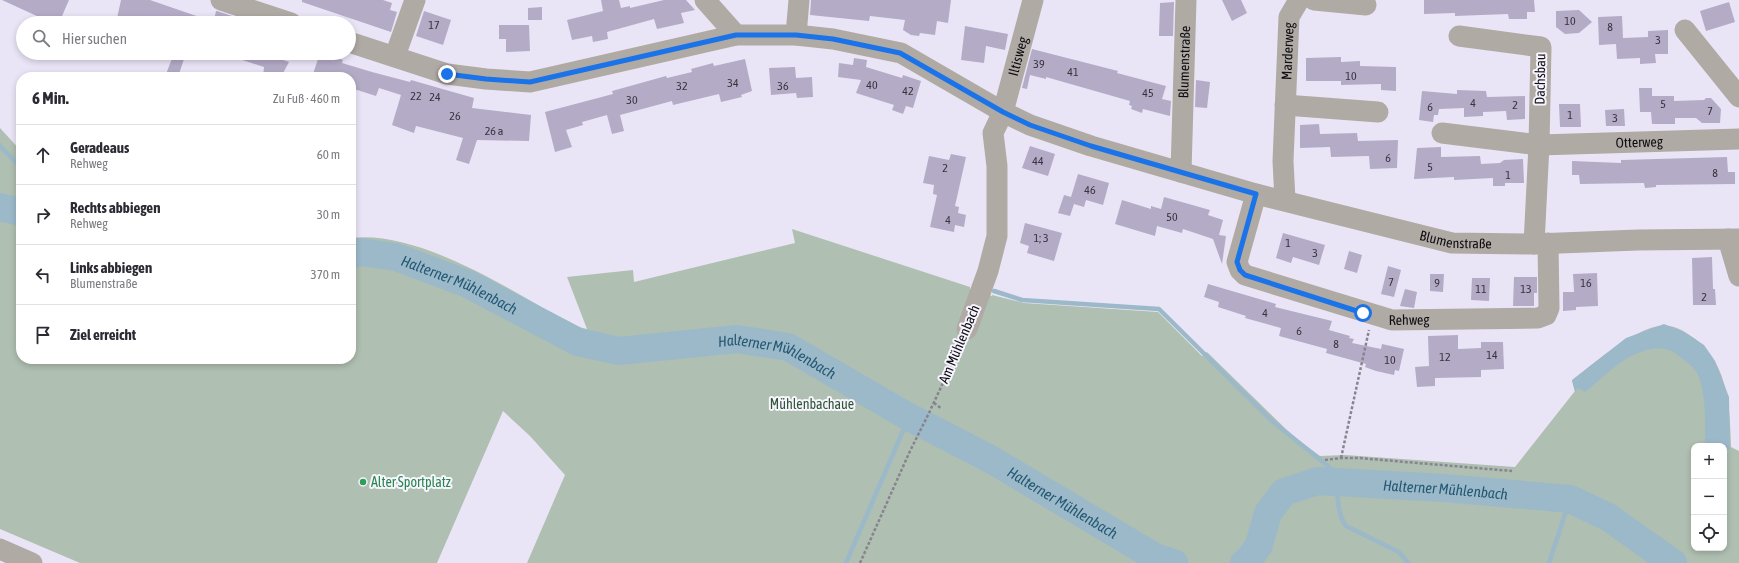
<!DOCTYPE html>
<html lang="de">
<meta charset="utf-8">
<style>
:root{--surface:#fff;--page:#f2f2f3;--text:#2b2b33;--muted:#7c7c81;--line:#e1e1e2}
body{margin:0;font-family:"Asap Condensed",sans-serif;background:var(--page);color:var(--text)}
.controls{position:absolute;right:12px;bottom:12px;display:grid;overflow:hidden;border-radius:8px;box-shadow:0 2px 6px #0003}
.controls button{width:36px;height:36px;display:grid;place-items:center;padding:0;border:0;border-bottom:1px solid var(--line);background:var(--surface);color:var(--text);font:20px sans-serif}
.stop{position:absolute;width:12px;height:12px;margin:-9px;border:3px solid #1a73e8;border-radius:50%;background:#fff}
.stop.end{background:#1a73e8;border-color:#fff;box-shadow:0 1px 4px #0008}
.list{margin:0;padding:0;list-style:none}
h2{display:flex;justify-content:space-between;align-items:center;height:52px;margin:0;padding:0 16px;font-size:17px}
h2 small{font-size:13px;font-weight:400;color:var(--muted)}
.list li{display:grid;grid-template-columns:26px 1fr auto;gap:12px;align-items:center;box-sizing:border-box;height:60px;padding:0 16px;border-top:1px solid var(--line)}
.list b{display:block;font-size:15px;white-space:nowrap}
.list p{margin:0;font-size:13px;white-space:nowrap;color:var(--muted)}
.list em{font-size:13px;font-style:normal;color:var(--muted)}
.icon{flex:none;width:22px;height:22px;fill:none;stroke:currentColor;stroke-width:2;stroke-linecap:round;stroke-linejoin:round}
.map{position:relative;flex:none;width:1739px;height:563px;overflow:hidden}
.search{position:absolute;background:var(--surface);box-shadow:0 2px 6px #0003;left:16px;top:16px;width:340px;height:44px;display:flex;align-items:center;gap:10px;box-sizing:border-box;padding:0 14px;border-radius:22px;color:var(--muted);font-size:15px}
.panel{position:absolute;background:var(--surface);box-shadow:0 2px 6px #0003;left:16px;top:72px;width:340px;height:292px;border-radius:16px}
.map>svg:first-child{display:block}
</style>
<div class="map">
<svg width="1739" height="563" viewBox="0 0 1739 563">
<rect width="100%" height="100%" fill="#eae5f6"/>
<path fill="#afbfb1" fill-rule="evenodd" d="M0,128l21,23v208h330v-121c70,-8 163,54 223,88l13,3 -20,-52 66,-7 1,12 161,-39 -3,-14 178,58v2l22,7v-1l32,8 134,9 44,44 5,-4 87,85 26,19 25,-1 170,12 60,-76 -3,-10c20,-17 61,-51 87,-55 11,-2 20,2 29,8 40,24 42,71 43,113l8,4v112h-1212l38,-88 -35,-39 -27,-25 -66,152h-357l-80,-34zM1694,446h30v102h-30z"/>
<path fill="#9cb9ca" d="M1664,324l20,8 20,13 11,16 14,36 1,53 -3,-1 -1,33 -2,1v-37h-19c0,-24 2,-51 -8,-73 -4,-7 -12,-12 -18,-17 -13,-11 -28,-9 -43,-2 -19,7 -35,26 -51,38l-7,-4 -3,4 -3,-12 54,-42z"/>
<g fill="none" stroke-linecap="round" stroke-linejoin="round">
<g stroke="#9cb9ca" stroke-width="4.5">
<polyline points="0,146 21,167"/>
<polyline points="994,291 1022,300 1159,309 1272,421 1328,466 1342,482"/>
<path d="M1336,482c2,14 1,32 10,44l53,26 9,11"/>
<polyline points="846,563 909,417"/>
<polyline points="1549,563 1570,499"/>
</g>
<g stroke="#9cb9ca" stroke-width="28">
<polyline points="0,207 21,212"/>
<path id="s1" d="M351,255l9,-3 36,5 72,27 110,58 41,9 118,-12 51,8 121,70 83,43 163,97 19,6"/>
<path id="s2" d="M1244,563l3,-1 12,-17 9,-32 16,-21 34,-11 126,7 126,11 38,18 65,46"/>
</g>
</g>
<g fill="#b4abc7">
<polygon points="2,0 69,0 59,23 52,23"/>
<polygon points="121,0 150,0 211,21 210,23 116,23"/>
<polygon points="302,0 383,0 392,3 390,10 397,12 391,32 302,2"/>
<polygon points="601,0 619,0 621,8 630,6 630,8 664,0 686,0 695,10 681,13 684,23 657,29 654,19 607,32 608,39 593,42 592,36 572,40 567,20 603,11"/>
<polygon points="811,0 951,0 948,23 937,21 935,35 920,33 919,36 911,35 903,30 905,20 870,16 869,21 810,15"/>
<polygon points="1222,0 1241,0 1247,13 1232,21"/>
<polygon points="1424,0 1534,0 1535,12 1527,12 1527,19 1509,19 1508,14 1455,16 1455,13 1424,14"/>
<polygon points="1174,2 1173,36 1159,36 1160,3"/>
<polygon points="1729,2 1735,22 1706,31 1700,11"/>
<polygon points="542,7 542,20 528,20 528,8"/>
<polygon points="1579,10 1592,22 1579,33 1565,34 1556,27 1556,11"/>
<polygon points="216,11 217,11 253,23 224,23 214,20"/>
<polygon points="424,11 451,20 443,45 416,36"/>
<polygon points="1622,16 1623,38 1648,37 1648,31 1668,30 1668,54 1655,54 1656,63 1640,64 1640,58 1617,59 1616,44 1599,45 1598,17"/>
<polygon points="499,25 529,25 530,51 506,52 506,39 499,39"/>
<polygon points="965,26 1008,34 1005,50 986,46 984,63 961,60"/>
<polygon points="1032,49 1118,71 1117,73 1166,86 1162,99 1171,101 1170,116 1143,109 1142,113 1131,109 1132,106 1129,105 1130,101 1046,77 1046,79 1030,75 1027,89 1022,88"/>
<polygon points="174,53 185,56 178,77 165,77"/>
<polygon points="230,53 282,53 280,59 289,62 281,77 263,77 264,67 230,56"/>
<polygon points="320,53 343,60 342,63 372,72 410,82 411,80 474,98 472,108 531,115 529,141 477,140 469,164 456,160 463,138 416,126 414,133 392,125 401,95 379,88 376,96 351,88 351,77 312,77"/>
<polygon points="1341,57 1341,62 1360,61 1360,66 1396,67 1396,91 1381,90 1381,84 1341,85 1341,81 1306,81 1306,58"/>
<polygon points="854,58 867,60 866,67 902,78 903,75 921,81 913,108 906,106 903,114 892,110 894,105 856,93 861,80 838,77 839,63 853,65"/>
<polygon points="745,59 752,91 741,95 742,97 721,102 719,94 673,105 672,101 620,115 624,131 612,134 607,115 582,122 583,125 566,130 572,147 555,152 545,112 613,94 612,91 666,76 667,78 692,72 691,69 713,63 714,66"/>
<polygon points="795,67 796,78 812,77 813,97 797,98 796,93 771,95 769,68"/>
<polygon points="1196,80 1210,82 1207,108 1195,107"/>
<polygon points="1639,88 1652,88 1652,96 1674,96 1674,101 1704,100 1706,98 1711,98 1721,109 1720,123 1702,123 1696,118 1675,118 1675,124 1652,124 1651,112 1640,112"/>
<polygon points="1457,90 1486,91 1487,97 1525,96 1525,119 1507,120 1506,111 1483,112 1483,116 1464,117 1464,108 1439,109 1438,115 1434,115 1433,122 1419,120 1422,91 1457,94"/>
<polygon points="1559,104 1580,104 1581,127 1560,127"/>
<polygon points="1624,109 1625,126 1606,126 1605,110"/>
<polygon points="1319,124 1320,134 1357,133 1358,141 1398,140 1397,168 1370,169 1369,156 1331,157 1330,147 1300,148 1300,125"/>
<polygon points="1030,146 1055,154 1048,176 1022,168"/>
<polygon points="1441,147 1441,157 1480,156 1481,164 1500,163 1504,160 1523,159 1524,183 1505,183 1505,186 1493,186 1493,178 1454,180 1454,177 1414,179 1417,148"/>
<polygon points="951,154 966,157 955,206 959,207 958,213 966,215 964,227 955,225 954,232 930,227 937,195 933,194 934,185 923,183 929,156 949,160"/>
<polygon points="1727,157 1728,172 1735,172 1735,184 1656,185 1656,187 1645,188 1644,183 1580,184 1579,175 1572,175 1572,161 1621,163 1621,160"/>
<polygon points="1078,174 1109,183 1103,205 1086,200 1084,207 1074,204 1070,216 1058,213 1064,195 1071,197"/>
<polygon points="1164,197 1210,210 1208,215 1223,220 1219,235 1226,236 1222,264 1213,239 1183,229 1182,233 1157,226 1155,236 1115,224 1122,200 1151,209 1151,206 1161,209"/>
<polygon points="1025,223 1062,233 1054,261 1027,253 1029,246 1020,243"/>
<polygon points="1283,233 1325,245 1319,265 1293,257 1291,263 1276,258"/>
<polygon points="1349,251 1362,255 1357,273 1344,269"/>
<polygon points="1712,257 1713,289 1715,289 1716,305 1693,305 1692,258"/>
<polygon points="1388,266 1401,270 1394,297 1381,294"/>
<polygon points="1597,273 1598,306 1576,307 1576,310 1563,311 1563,292 1574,292 1573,274"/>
<polygon points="1430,274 1444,274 1443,292 1430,291"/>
<polygon points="1514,277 1537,277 1537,293 1534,293 1534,306 1513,306"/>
<polygon points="1472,278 1490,278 1489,301 1471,300"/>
<polygon points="1208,284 1276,304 1275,307 1332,321 1329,330 1350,336 1349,338 1354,339 1352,343 1381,349 1382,344 1404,349 1399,371 1395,370 1394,375 1376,371 1365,367 1366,364 1326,353 1327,349 1279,336 1281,328 1245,318 1246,316 1218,307 1219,302 1204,297"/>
<polygon points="1405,289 1417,292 1414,308 1400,306"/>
<polygon points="1458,335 1458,349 1481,348 1481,342 1503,342 1504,369 1481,370 1481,377 1435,378 1435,386 1417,387 1415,367 1429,366 1428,336"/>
</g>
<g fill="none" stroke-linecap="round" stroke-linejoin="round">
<g stroke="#87838f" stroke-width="2.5" stroke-dasharray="3 2" stroke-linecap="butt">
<polyline points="934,403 942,409"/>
<polyline points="1341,458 1369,330"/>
<polyline points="1325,460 1341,458 1359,458 1512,471"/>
<polyline points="860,563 910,451 929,413 961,344"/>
</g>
<g stroke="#b0aaa5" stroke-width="21">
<polyline points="221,0 291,23"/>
<polyline points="705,0 736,35"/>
<polyline points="1314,0 1366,5"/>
<polyline points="1685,30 1739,97"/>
<polyline points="796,35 799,0"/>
<polyline points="1459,36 1541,47 1539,145 1534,244"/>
<path id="s3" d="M349,42l98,32 39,5 44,3 206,-47h60l37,4 68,14 102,59 27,13 61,21 165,48 196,49 82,1 104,-4 101,-1"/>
<polyline points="395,56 415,0"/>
<polyline points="1285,105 1378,112"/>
<path id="s4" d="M1442,133l97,12 200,-6"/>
<path id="s5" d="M1181,172l5,-172"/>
<path id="s6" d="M1256,194l-19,68 3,8 5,5 147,45 146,-2 8,-3 3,-7 -1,-65"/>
<path id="s7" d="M1285,200l-2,-39 6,-144 10,-17"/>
<polyline points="1728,239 1739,276"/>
<path id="s8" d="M967,329l21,-58 9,-35v-70l-4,-33 10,-21 30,-112"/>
<polyline points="0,549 32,563"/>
</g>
</g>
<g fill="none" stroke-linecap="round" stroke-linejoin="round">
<polyline stroke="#1a73e8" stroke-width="5" points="447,74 486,79 530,82 736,35 796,35 833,39 900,53 1003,112 1030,125 1091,146 1256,194 1237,262 1240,270 1245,275 1363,313"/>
</g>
<circle fill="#2e9e5b" stroke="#f7f4fe" stroke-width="1.5" cx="363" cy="482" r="4"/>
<g text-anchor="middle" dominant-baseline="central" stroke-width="4" stroke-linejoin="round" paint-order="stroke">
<g font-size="12" fill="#38343f">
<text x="1570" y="21">10</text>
<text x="434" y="25">17</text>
<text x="1610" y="27">8</text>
<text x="1658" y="40">3</text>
<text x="1039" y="64">39</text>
<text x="1073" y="72">41</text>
<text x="1351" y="76">10</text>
<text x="733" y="83">34</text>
<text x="872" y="85">40</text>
<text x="682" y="86">32</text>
<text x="783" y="86">36</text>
<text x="908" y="91">42</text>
<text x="1148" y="93">45</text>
<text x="416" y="96">22</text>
<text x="435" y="97">24</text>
<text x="632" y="100">30</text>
<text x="1473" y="103">4</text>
<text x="1663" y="104">5</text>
<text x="1515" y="105">2</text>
<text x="1430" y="107">6</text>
<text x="1710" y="111">7</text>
<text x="1570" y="115">1</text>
<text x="455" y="116">26</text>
<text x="1615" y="118">3</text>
<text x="494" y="131">26 a</text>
<text x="1388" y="158">6</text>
<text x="1038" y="161">44</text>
<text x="1430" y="167">5</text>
<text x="945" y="168">2</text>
<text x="1715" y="173">8</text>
<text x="1508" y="175">1</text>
<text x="1090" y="190">46</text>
<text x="1172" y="217">50</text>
<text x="948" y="220">4</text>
<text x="1041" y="238">1; 3</text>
<text x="1288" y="243">1</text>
<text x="1315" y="253">3</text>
<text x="1391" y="282">7</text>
<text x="1437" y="283">9</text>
<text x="1586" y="283">16</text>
<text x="1481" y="289">11</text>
<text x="1526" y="289">13</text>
<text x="1704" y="297">2</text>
<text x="1265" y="313">4</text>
<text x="1299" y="331">6</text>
<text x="1336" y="344">8</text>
<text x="1492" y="355">14</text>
<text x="1445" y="357">12</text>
<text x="1390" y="360">10</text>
</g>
<g font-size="14" fill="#0e0d12" stroke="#f7f4fe">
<text stroke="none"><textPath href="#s7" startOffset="149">Marderweg</textPath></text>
<text stroke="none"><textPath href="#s8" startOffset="282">Iltisweg</textPath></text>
<text stroke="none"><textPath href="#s5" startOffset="110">Blumenstraße</textPath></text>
<text transform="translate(1540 79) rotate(-89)">Dachsbau</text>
<text stroke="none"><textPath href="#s4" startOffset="198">Otterweg</textPath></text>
<text stroke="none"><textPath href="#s3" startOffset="1154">Blumenstraße</textPath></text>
<text stroke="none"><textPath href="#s6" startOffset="257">Rehweg</textPath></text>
<text transform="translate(959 344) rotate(-67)">Am Mühlenbach</text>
</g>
<g font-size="14" fill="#2d5636" stroke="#f7f4fe">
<text x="812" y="404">Mühlenbachaue</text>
</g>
<g font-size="14" fill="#27864d" stroke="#f7f4fe" text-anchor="start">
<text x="371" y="482">Alter Sportplatz</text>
</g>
<g font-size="15" font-style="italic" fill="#235873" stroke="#f7f4fe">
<text stroke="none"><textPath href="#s1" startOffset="115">Halterner Mühlenbach</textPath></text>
<text stroke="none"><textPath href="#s1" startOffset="451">Halterner Mühlenbach</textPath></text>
<text stroke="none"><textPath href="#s2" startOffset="247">Halterner Mühlenbach</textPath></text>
<text stroke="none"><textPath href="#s1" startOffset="775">Halterner Mühlenbach</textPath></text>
</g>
</g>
</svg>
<div class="controls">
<button>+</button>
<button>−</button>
<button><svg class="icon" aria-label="locate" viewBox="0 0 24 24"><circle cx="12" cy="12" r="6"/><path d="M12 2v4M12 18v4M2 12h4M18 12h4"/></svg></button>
</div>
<div class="stop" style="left:1363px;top:313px"></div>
<div class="stop end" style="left:447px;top:74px"></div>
<div class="search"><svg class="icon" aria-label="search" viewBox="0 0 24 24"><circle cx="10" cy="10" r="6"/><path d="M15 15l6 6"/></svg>Hier suchen</div>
<section class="panel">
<h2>6 Min.<small>Zu Fuß · 460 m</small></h2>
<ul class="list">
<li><svg class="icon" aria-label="ahead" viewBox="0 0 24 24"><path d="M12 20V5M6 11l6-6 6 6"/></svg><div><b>Geradeaus</b><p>Rehweg</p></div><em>60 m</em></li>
<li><svg class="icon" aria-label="right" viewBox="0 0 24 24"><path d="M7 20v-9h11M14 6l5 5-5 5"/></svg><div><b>Rechts abbiegen</b><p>Rehweg</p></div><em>30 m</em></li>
<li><svg class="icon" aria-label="left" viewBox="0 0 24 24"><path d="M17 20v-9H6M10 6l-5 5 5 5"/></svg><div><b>Links abbiegen</b><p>Blumenstraße</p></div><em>370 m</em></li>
<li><svg class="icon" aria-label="arrive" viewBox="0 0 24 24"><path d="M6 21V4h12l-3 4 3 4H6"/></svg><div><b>Ziel erreicht</b></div></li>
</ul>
</section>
</div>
